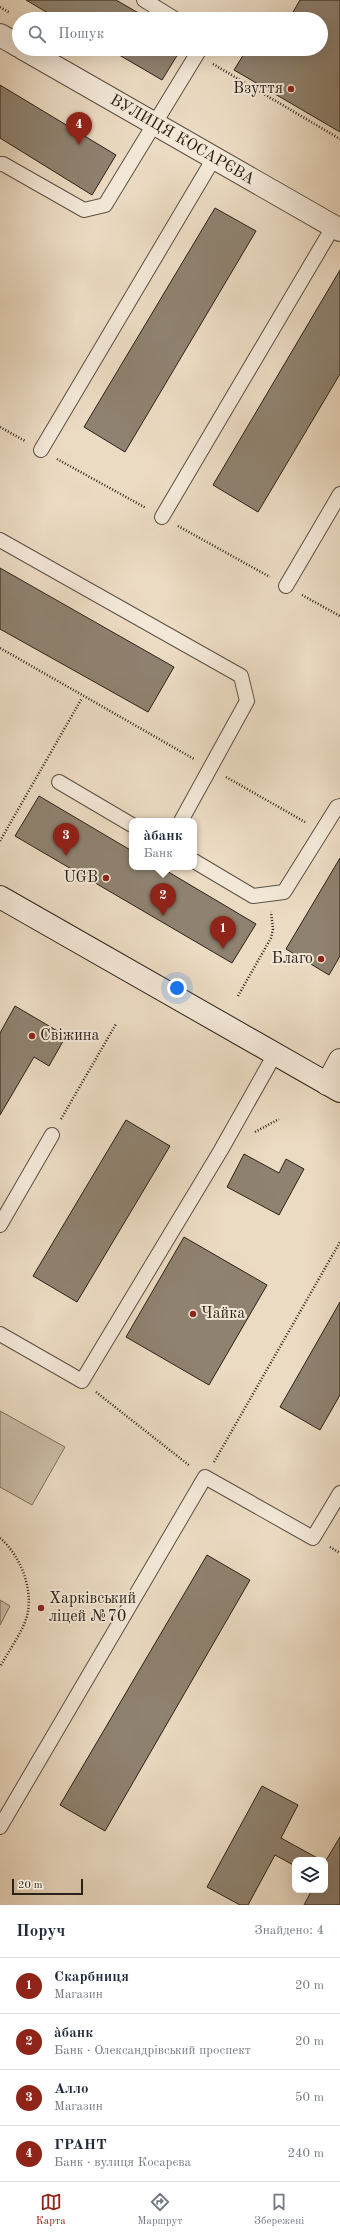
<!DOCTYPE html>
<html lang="uk">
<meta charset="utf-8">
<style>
:root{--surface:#fff;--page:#f2f2f3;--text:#1f2937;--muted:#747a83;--line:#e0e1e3;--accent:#8f2418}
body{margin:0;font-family:"Old Standard TT",serif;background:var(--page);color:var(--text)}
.controls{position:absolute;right:12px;bottom:12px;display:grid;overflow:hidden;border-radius:8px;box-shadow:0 4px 16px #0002}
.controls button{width:36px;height:36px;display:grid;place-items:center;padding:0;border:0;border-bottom:1px solid var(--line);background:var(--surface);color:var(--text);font:20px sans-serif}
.scale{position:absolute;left:12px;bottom:10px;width:71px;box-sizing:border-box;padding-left:4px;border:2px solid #2b2217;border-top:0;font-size:11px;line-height:14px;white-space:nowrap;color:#2b2217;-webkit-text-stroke:3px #f3e8d8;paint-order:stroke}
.you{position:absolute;left:177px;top:988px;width:14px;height:14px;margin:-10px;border:3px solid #fff;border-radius:50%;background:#1a73e8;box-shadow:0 0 0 6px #1a73e833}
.badge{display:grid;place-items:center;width:26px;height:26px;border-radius:50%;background:var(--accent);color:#fff;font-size:13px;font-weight:700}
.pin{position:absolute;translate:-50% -33px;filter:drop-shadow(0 1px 2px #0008)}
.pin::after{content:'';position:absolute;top:21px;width:14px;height:12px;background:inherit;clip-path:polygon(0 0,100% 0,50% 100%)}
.popup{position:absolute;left:129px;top:818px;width:68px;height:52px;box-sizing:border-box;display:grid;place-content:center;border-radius:8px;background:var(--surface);filter:drop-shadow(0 1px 3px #0005);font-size:13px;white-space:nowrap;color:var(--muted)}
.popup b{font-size:15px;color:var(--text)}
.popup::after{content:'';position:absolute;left:50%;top:100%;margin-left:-8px;border:8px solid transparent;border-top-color:var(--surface)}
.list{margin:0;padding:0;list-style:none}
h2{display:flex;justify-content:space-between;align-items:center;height:52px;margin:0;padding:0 16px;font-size:17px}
h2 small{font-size:13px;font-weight:400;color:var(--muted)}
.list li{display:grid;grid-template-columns:26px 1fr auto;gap:12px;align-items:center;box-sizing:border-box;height:56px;padding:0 16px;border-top:1px solid var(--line)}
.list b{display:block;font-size:15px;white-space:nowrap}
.list p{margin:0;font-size:13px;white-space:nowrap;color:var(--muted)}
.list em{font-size:13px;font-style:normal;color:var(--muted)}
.icon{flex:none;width:22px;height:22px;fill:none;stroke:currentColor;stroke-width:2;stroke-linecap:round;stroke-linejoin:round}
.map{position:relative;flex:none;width:340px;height:1905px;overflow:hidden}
.search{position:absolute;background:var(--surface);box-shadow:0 4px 16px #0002;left:12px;right:12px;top:12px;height:44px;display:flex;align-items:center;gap:10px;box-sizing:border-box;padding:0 14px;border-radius:22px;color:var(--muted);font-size:15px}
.sheet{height:276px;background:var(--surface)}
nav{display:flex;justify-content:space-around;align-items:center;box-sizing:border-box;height:56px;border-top:1px solid var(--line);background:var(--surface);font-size:11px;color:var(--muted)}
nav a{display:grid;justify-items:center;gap:2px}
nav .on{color:var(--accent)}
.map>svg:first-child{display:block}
</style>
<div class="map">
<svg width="340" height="1905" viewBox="0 0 340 1905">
<rect width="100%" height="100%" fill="#ecdbc3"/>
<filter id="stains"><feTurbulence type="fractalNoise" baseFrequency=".005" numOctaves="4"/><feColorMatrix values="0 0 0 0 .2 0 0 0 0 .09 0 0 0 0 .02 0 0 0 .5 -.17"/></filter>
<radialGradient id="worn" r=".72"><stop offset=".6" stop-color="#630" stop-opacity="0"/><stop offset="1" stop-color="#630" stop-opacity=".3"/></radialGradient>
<g fill="#cbbca6" stroke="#7b6f5e">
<polygon points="0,1411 65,1447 32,1505 0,1487"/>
<polygon points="0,1600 10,1606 0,1625"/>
</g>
<g fill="#8f8270" stroke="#2b2217">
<polygon points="26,0 116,0 149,19 58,19"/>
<polygon points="300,0 340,0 340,132 234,70 247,49 321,49 321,19 289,19"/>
<polygon points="109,49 181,49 162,80"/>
<polygon points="0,85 116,155 92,195 0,138"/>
<polygon points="215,208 256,231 125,452 84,427"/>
<polygon points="340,270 340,374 258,512 213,485"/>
<polygon points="0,568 174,667 148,712 0,629"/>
<polygon points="39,796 132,851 132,867 160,867 256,924 232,963 15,836"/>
<polygon points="340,858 340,956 329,975 286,949"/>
<polygon points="15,1006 66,1036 49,1066 34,1057 0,1115 0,1033"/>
<polygon points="126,1120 170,1146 77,1302 33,1276"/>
<polygon points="244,1154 279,1173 286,1159 304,1169 279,1215 227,1187"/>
<polygon points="184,1237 267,1285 209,1385 126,1337"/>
<polygon points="340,1302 340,1395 320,1430 280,1407"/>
<polygon points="207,1555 250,1580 105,1831 60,1805"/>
<polygon points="262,1786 298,1805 281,1838 321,1860 295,1860 295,1866 275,1855 248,1905 240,1905 207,1887"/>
<polygon points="340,1837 340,1905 304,1905 312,1890 325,1890 325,1862"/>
</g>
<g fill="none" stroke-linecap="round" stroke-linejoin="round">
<defs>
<g id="lane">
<polyline points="144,0 175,19"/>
<polyline points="0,164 3,164 84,210 105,205 200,49"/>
<polyline points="41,450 214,158"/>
<polyline points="162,517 333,227"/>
<polyline points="0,540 241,676 247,701 181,821"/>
<polyline points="286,586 340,494"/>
<polyline points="59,782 132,825"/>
<polyline points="194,861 253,896 284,892 337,807 340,806"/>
<polyline points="0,1225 52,1135"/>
<polyline points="0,1334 82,1381 221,1150 275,1054"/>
<polyline points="0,1827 205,1477 313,1538 340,1493"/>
</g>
<g id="street">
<polyline points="0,35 19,46"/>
<polyline points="24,49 340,230"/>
<polyline points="327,1084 340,1060"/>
</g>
<polyline id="secondary" points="0,897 340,1091"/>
</defs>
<use href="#lane" stroke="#5b5042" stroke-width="16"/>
<use href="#street" stroke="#5b5042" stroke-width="24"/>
<use href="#secondary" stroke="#2b2217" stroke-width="24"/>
<g stroke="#2b2217" stroke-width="2.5" stroke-dasharray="1 2" stroke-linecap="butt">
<polyline points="0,7 10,13"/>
<polyline points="213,64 340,139"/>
<polyline points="0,427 25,441"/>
<polyline points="57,459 146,508"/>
<polyline points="178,526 270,577"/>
<polyline points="302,595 340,616"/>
<polyline points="0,648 194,759"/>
<polyline points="226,777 305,822"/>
<polyline points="0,841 82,698"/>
<polyline points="238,996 271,938 273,929 271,912"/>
<polyline points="61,1119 116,1024"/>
<polyline points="255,1132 279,1119"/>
<polyline points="96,1392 190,1466"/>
<polyline points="214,1462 340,1242"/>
<path d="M0,1538c20,17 34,51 27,78 -4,15 -19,36 -27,51"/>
<polyline points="330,1547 340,1553"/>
</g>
<use href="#lane" stroke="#f3e8d8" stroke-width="14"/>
<use href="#street" stroke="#f3e8d8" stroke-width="22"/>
<use href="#secondary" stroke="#f3e8d8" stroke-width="22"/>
</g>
<g fill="#8f2418" stroke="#f3e8d8" stroke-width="1.5">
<circle cx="291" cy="89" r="4"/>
<circle cx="106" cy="878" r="4"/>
<circle cx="321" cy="959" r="4"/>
<circle cx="32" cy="1036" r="4"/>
<circle cx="193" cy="1314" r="4"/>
<circle cx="41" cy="1608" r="4"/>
</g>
<g text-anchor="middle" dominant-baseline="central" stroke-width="4" stroke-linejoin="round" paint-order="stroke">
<g font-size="16" fill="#2b2217" stroke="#f3e8d8" text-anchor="end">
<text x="283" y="89">Взуття</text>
<text x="98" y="878">UGB</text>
<text x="313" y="959">Благо</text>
<text x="40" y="1036" text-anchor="start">Свіжина</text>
<text x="201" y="1314" text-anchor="start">Чайка</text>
<text x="49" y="1599" text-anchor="start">Харківський<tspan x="49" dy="18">ліцей №70</tspan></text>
</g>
<g font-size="16" fill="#2b2217" stroke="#f3e8d8">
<text transform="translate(182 140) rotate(30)">ВУЛИЦЯ КОСАРЄВА</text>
</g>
</g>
<rect width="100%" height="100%" filter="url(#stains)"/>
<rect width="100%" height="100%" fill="url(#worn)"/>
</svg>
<div class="controls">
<button><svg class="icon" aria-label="layers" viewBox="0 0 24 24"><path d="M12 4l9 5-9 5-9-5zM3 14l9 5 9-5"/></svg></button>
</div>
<div class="scale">20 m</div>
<div class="you"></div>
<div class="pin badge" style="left:223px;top:949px">1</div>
<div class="pin badge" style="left:163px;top:916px">2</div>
<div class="popup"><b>а̀банк</b>Банк</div>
<div class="pin badge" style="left:66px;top:856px">3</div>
<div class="pin badge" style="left:79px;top:145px">4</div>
<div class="search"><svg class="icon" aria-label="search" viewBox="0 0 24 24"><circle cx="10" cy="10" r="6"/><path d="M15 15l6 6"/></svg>Пошук</div>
</div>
<section class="sheet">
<h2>Поруч<small>Знайдено: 4</small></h2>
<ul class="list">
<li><span class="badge">1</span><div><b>Скарбниця</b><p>Магазин</p></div><em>20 m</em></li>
<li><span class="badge">2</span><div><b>а̀банк</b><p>Банк · Олександрівський проспект</p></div><em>20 m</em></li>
<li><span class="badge">3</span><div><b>Алло</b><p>Магазин</p></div><em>50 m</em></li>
<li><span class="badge">4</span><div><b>ГРАНТ</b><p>Банк · вулиця Косарєва</p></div><em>240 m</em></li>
</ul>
</section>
<nav>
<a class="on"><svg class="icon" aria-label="map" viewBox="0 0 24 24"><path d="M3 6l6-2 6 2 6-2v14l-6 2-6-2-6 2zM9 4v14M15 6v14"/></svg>Карта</a>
<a><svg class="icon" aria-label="directions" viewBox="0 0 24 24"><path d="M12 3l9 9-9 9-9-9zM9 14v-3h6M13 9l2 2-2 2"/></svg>Маршрут</a>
<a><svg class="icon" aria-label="saved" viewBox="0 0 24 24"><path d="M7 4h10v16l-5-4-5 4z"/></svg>Збережені</a>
</nav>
